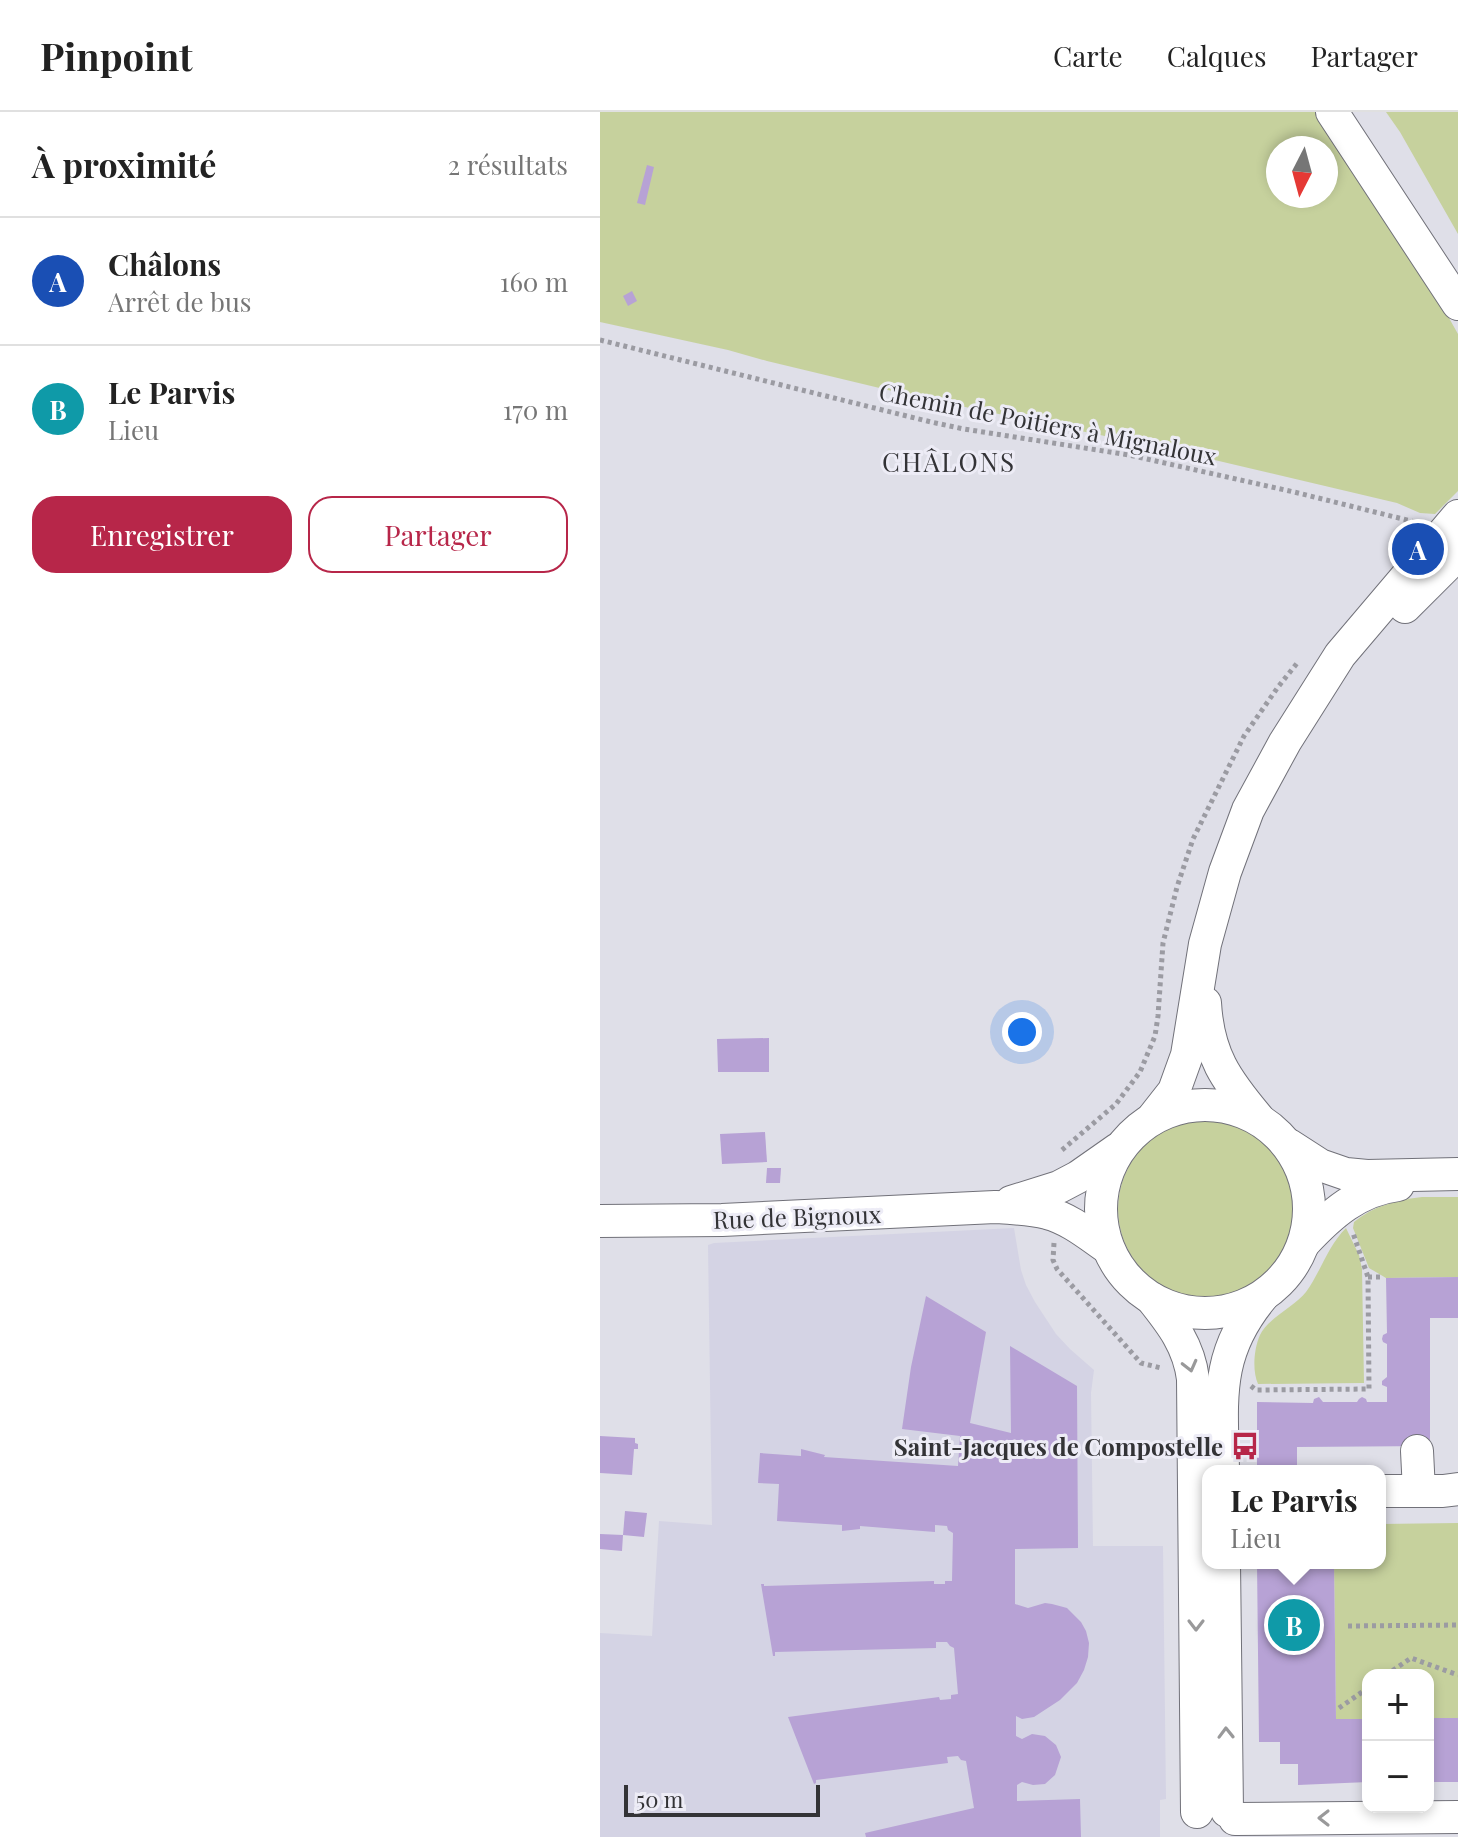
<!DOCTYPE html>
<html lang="fr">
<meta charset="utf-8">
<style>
:root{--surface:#fff;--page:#f2f2f2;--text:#222;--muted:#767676;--line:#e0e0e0;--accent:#b72649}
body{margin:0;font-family:"Playfair Display",serif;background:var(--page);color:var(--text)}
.controls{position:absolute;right:24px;bottom:24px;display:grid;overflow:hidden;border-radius:16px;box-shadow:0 4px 12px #0003}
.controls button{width:72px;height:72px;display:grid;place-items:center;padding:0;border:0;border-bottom:2px solid var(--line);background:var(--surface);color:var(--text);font:40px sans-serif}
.compass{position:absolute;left:666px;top:24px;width:72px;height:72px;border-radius:50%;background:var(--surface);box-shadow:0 4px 12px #0003;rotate:186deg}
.scale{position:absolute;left:24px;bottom:20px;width:196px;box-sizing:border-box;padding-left:8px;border:4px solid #333336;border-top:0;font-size:22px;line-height:28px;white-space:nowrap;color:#333336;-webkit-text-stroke:6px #edecf6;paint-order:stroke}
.you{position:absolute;left:422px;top:920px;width:28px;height:28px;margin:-20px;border:6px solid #fff;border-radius:50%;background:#1a73e8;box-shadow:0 0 0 12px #1a73e833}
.badge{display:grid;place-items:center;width:52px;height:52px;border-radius:50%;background:var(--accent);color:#fff;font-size:26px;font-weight:700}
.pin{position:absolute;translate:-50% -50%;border:4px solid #fff;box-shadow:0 2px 8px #0006}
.popup{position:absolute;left:602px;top:1353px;width:184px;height:104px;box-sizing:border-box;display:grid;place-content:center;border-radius:16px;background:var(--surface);filter:drop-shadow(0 2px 6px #0005);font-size:26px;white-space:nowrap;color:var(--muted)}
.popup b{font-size:30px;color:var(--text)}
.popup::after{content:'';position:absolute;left:50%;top:100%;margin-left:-16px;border:16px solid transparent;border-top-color:var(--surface)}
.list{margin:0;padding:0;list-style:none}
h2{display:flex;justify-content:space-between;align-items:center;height:104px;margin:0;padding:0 32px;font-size:34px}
h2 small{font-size:26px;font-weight:400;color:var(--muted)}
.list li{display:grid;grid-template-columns:52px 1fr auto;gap:24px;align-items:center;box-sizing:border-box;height:128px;padding:0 32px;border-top:2px solid var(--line)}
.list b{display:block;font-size:30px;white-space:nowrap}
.list p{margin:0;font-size:26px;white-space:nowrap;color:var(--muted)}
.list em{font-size:26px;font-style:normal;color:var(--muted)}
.actions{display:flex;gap:16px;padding:24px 32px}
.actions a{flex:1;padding:18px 0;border:2px solid var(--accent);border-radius:24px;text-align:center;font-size:28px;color:var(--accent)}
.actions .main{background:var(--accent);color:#fff}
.map{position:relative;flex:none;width:858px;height:1725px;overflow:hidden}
header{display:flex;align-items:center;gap:48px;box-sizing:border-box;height:112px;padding:0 40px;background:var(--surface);border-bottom:2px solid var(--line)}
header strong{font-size:38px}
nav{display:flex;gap:44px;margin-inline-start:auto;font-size:28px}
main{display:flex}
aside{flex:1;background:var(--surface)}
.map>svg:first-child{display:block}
</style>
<header>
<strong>Pinpoint</strong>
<nav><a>Carte</a><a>Calques</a><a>Partager</a></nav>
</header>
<main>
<aside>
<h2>À proximité<small>2 résultats</small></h2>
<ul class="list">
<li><span class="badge" style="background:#1a4fb4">A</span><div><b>Châlons</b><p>Arrêt de bus</p></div><em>160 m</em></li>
<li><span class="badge" style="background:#0f9aa8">B</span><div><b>Le Parvis</b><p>Lieu</p></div><em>170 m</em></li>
</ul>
<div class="actions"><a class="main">Enregistrer</a><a>Partager</a></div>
</aside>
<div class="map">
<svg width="858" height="1725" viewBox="0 0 858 1725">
<rect width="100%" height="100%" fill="#dfdfe8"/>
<polygon fill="#d4d3e4" points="414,1116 421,1158 426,1173 435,1190 456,1222 470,1237 494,1258 491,1281 493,1434 563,1434 566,1687 560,1688 560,1725 0,1725 0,1521 52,1524 59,1409 112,1413 108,1133 114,1131"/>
<g fill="#c6d19d" fill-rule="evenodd">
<path d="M0,0h718l109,167 31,55v157l-23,23 -15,-1 -23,-10 -225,-53 -255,-53 -150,-36 -39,-11 -128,-28zM678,36h48v48h-48z"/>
<polygon points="786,0 858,0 858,122 800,20"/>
<circle cx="607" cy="1097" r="89"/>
<path d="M822,1085h36v80l-72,1 -17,-10 -16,-40 1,-6c19,-16 43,-22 68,-25z"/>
<path d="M746,1116l13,27 3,14 2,114 -106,1c-6,-13 -4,-36 2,-49 6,-15 35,-29 46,-43 15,-21 22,-46 40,-64z"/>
<polygon points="858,1411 858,1606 828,1606 828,1563 768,1563 768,1607 736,1607 734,1451 780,1451 780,1412"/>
</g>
<g fill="#b7a2d5">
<polygon points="47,53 54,55 45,93 37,91"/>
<polygon points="32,179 37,189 28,194 23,184"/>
<polygon points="169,926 169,960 118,960 117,927"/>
<polygon points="165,1020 167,1050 122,1052 120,1022"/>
<polygon points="167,1056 181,1056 180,1071 166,1071"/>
<polygon points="858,1165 858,1206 830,1206 830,1334 697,1335 697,1359 657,1359 657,1290 713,1291 714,1287 719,1285 723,1290 757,1290 759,1287 762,1285 766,1287 767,1290 787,1290 787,1275 782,1273 782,1269 787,1265 787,1232 783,1230 782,1227 783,1223 787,1221 786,1166"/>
<polygon points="326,1184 386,1220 370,1311 411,1321 410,1234 477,1274 478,1436 415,1437 415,1492 428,1496 445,1491 452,1492 467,1496 481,1510 486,1519 489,1531 488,1545 484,1558 477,1571 460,1588 434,1605 422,1607 416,1604 416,1624 422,1627 432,1622 445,1624 456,1633 461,1645 455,1663 445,1672 433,1673 422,1670 417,1673 417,1689 480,1687 481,1725 266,1725 265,1721 374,1696 366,1649 361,1648 358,1644 347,1645 348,1651 216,1668 216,1671 214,1672 188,1605 339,1585 340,1588 351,1587 351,1583 358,1582 354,1536 350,1534 347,1530 336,1530 336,1536 175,1540 175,1544 173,1544 161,1472 164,1472 164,1474 334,1469 334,1472 345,1472 345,1469 352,1469 353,1421 348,1418 347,1414 335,1413 335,1420 260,1414 260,1417 242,1419 242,1413 177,1409 179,1372 158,1371 160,1341 201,1344 201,1337 225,1343 224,1345 358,1354 360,1324 302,1317 311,1255"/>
<polygon points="0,1324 35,1326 35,1331 38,1332 38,1337 34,1337 32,1363 0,1361"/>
<polygon points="25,1399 47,1401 44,1425 23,1423"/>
<polygon points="0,1422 23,1423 22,1439 0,1437"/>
<polygon points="657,1451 734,1451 736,1607 768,1607 768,1670 698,1673 698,1652 680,1652 680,1630 659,1630"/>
<rect x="828" y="1606" width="30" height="64"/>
</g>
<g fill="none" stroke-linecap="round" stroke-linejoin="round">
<defs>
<g id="minor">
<polyline points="732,0 858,192"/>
<polyline points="805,495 858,442"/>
<path d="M605,891c3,52 21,77 53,115"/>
<circle cx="605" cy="1097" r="104"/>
<polyline points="552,1007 574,979 587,943 605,832 625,760 648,698 685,630 740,543 858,404"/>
<polyline points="689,1033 720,1053 746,1062 767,1064 858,1062"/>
<polyline points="411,1090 459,1075 478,1065 518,1037"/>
<path d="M0,1109l122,-1 273,-13c17,1 35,2 52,6 23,6 42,22 61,35"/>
<path d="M704,1131c27,-29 54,-53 94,-58"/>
<path d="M552,1187c20,25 37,47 41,80l4,433"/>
<polyline points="817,1339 819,1379"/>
<path d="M623,1359c-1,-71 -9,-116 39,-174"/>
<polyline points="780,1379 843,1379 858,1377"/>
<polyline points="624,1451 627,1699"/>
<polyline points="635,1707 858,1705"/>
</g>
</defs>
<use href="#minor" stroke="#717179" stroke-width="34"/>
<g stroke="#9b9ba2" stroke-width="5" stroke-dasharray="4 4" stroke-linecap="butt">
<polyline points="0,228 331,310 364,317 529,343 694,380 815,410"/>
<polyline points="462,1038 516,992 540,960 555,924 558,904 563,831 577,775 593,727 644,624 678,575 698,550"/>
<polyline points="454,1131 453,1148 457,1157 541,1251 561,1256"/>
<polyline points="768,1165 780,1165"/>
<polyline points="651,1274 656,1278 769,1277 768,1165 753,1121"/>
<polyline points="748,1514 858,1513"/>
<polyline points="786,1563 811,1546 858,1563"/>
<polyline points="739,1596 768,1576"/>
</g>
<use href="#minor" stroke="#fff" stroke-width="32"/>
</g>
<defs><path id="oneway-chevron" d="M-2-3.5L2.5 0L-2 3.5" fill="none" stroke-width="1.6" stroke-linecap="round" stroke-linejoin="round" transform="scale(2)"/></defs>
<g stroke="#99999a">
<use href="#oneway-chevron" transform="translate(590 1254) rotate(76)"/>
<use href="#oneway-chevron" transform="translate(596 1513) rotate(90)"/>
<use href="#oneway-chevron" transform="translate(626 1621) rotate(-91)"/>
<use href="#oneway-chevron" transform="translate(724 1706) rotate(180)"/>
</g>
<defs>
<symbol id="bus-bare" viewBox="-9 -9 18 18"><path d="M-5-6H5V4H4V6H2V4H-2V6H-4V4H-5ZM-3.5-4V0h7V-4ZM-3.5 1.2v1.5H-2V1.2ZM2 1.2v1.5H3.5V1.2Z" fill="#b72649" stroke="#edecf6" stroke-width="2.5" paint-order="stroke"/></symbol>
</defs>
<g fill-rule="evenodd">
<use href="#bus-bare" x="625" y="1314" width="40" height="40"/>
</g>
<g text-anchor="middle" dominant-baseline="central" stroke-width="6" stroke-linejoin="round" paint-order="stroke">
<g font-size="24" fill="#333336" stroke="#edecf6">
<text transform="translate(448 311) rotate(11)">Chemin de Poitiers à Mignaloux</text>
<text transform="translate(197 1104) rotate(-2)">Rue de Bignoux</text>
</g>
<g font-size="24" font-weight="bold" fill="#333336" stroke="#edecf6" text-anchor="end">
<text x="623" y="1334">Saint-Jacques de Compostelle</text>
</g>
<g font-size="26" letter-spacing="2" fill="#333336" stroke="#edecf6">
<text x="349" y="349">CHÂLONS</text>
</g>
</g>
</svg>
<div class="controls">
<button>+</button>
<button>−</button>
</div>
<svg class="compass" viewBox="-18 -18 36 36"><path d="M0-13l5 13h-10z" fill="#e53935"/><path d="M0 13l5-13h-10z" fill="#767676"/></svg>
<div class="scale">50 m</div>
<div class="you"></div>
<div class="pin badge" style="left:818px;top:437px;background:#1a4fb4">A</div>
<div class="pin badge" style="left:694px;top:1513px;background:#0f9aa8">B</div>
<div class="popup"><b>Le Parvis</b>Lieu</div>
</div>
</main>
